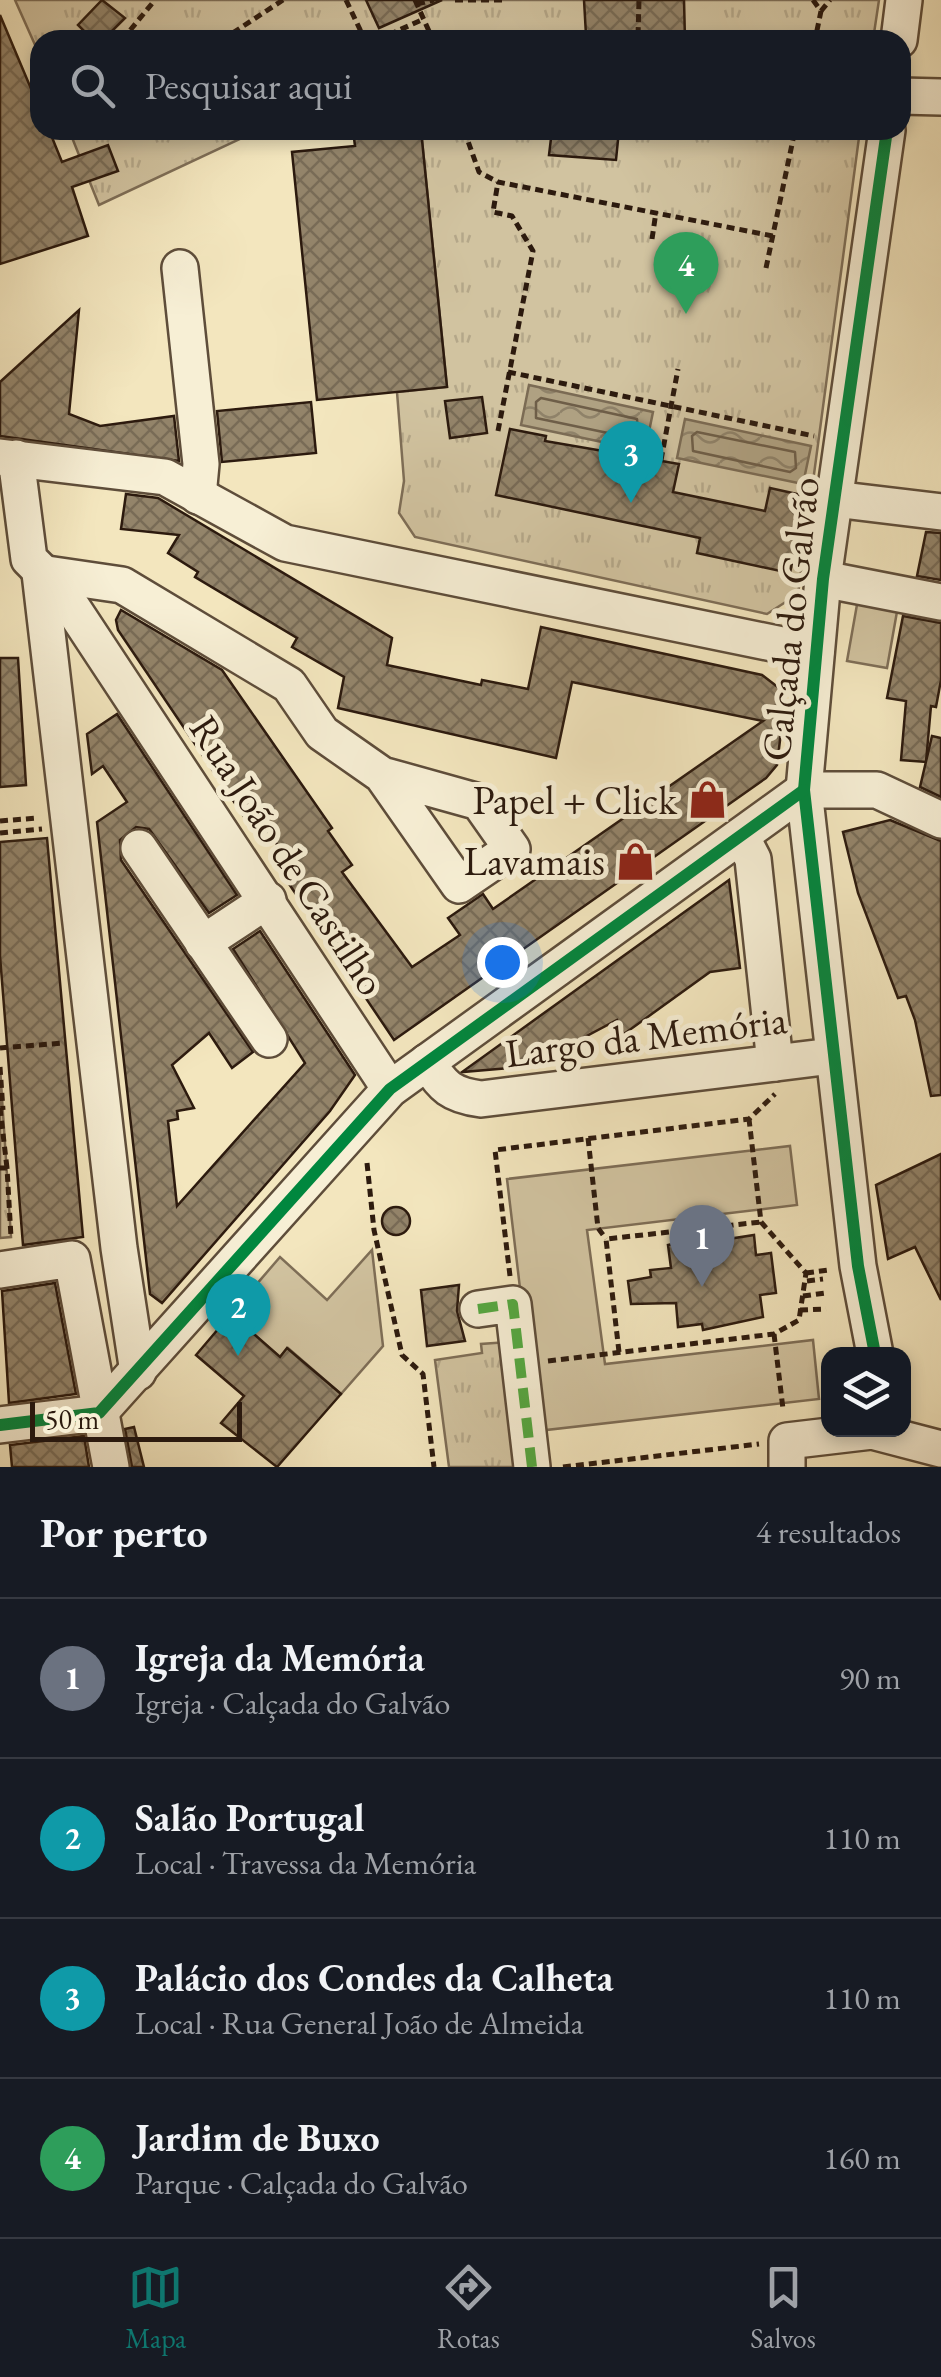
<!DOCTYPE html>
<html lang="pt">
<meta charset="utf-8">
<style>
:root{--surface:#171b24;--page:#20242c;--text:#f1f3f6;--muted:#9ea1a6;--line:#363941;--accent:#0f766e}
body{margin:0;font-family:"EB Garamond",serif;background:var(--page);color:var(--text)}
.controls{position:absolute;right:30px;bottom:30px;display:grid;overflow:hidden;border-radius:20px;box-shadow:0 5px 15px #0003}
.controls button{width:90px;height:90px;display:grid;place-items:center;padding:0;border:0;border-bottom:2px solid var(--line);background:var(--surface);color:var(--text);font:50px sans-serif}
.scale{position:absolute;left:30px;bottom:25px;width:212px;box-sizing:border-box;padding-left:10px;border:5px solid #2c1a0e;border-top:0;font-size:28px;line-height:35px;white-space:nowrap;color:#2c1a0e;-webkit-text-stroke:8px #f7efd5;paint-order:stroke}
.you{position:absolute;left:502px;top:962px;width:35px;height:35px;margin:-25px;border:8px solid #fff;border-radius:50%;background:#1a73e8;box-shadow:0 0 0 15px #1a73e833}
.badge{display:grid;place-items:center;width:65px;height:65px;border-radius:50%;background:var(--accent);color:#fff;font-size:32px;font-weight:700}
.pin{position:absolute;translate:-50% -82px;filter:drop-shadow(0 2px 5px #0008)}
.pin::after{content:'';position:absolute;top:52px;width:35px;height:30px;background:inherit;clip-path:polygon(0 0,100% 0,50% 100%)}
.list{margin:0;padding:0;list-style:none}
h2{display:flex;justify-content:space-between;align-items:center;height:130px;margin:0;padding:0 40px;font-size:42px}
h2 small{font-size:32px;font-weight:400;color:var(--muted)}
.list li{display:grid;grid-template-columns:65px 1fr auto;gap:30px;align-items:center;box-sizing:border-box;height:160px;padding:0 40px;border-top:2px solid var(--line)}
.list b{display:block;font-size:38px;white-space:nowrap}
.list p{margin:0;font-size:32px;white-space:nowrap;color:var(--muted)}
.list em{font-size:32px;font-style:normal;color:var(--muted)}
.icon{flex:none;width:55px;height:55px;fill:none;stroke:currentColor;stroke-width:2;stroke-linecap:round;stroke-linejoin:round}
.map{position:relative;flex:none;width:941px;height:1467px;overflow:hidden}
.search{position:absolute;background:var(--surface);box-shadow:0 5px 15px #0003;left:30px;right:30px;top:30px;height:110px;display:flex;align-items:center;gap:25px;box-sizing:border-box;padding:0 35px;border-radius:30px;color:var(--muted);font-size:38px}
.sheet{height:770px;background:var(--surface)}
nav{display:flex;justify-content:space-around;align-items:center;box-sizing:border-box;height:140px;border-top:2px solid var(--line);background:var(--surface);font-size:28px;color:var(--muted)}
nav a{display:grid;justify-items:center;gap:5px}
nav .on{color:var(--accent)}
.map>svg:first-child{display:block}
</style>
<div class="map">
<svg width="941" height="1467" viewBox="0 0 941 1467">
<defs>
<pattern id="park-tufts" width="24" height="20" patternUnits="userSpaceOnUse" patternTransform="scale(2.5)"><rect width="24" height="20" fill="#d1c3a0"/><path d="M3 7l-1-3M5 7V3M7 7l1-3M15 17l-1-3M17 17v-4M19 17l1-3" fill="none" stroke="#b4a789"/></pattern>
<pattern id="water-waves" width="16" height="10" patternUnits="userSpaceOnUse" patternTransform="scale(2.5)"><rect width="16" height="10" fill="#afa182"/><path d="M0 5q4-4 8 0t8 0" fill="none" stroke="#8f8269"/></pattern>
<pattern id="building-cross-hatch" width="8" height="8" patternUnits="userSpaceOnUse" patternTransform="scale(2.5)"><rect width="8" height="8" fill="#93846a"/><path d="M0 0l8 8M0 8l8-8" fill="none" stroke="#786b56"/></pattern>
</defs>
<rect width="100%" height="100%" fill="#f3e6be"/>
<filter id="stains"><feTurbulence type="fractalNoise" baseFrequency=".002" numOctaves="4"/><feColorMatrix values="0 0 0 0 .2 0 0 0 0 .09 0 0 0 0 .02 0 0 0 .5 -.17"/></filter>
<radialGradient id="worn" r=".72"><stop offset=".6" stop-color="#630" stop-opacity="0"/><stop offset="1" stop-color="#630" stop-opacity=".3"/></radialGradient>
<g fill="#d1c3a0" stroke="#7e6e57" stroke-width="2.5">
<polygon points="858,599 898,606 887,668 847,661"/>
<polygon points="790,1146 797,1205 587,1230 605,1364 813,1340 819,1399 537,1431 507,1179"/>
<polygon points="372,1250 383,1346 341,1394 288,1348 280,1357 231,1314 280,1257 327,1300"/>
</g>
<g fill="url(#park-tufts)" stroke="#7e6e57" stroke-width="2.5">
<polygon points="15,0 879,0 873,40 40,40 40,56"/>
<polygon points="69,130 259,130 99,205"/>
<polygon points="421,130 860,130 798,594 767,614 415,537 399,513 404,481 397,392 447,387"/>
<polygon points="0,1067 11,1237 0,1238"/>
<polygon points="508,1342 522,1467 449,1467 435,1360 482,1353 481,1344"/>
</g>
<g fill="url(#water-waves)" stroke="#7b6b54" stroke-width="2.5">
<polygon points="529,385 653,412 645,451 521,425"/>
<polygon points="685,419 811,446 803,484 677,458"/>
</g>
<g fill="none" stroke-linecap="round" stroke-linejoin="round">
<g stroke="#6e5e48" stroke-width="2.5">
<polygon points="541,398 637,419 638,435 632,438 536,418 536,402"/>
<polygon points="697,432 795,452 796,468 790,472 693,451 692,436"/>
</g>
</g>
<g fill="url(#building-cross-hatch)" stroke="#2c1a0e" stroke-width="2.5">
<polygon points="102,0 125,18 103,40 93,40 78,25"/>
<polygon points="366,0 442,0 379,28"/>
<polygon points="584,0 684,0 685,40 652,40 652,33 586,35"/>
<polygon points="0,15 40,110 40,130 49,130 62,162 108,145 118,171 72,187 88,236 0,264"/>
<polygon points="353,130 421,130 447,387 317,400 292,152 355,146"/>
<polygon points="552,130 619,130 616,160 549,155"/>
<polygon points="79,310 69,414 100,426 174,416 179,461 0,436 0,382"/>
<polygon points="482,397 487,433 450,438 445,401"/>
<polygon points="311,402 316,453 222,462 217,411"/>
<polygon points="510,429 546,436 545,441 679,464 673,492 765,511 770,488 806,496 790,573 697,553 700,538 496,495"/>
<polygon points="126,494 158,498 392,638 387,665 481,685 482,680 528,689 541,627 762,675 779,688 784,707 777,765 766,778 394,1040 277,866 287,859 262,823 253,830 118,630 116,620 121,610 222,670 332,828 328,831 352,865 342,872 412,967 460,935 448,918 483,894 493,909 763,721 572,682 556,758 338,708 344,677 292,647 297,638 195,577 198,572 168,553 179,535 121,529"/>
<polygon points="926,532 941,533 941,580 917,576"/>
<polygon points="903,616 941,623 941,680 936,707 931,706 926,762 901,760 906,701 887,698"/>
<polygon points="0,658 18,658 26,785 0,787"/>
<polygon points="117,714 237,895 209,913 149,829 136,827 120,840 121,860 253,1052 232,1068 209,1033 172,1065 194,1108 177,1111 178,1119 168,1121 177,1206 305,1063 233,949 260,931 355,1075 330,1111 162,1303 150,1294 97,822 127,802 103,766 92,774 87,734"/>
<polygon points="932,736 941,738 941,797 920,787"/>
<polygon points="890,820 941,841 941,1095 931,1096 915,1020 906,996 898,998 858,893 843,832"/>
<polygon points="47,838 83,1237 23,1245 0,956 0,842"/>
<polygon points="729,880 740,968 710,972 624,1034 617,1020 551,1055 556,1064 462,1072"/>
<polygon points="941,1154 941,1300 915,1247 888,1259 876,1185"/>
<circle cx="396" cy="1221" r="14"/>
<polygon points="727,1232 728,1239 754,1235 756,1255 771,1253 776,1293 760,1295 763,1317 703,1330 702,1324 678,1327 676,1303 631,1304 628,1281 651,1277 650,1270 671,1268 668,1245"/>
<polygon points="55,1283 76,1394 9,1403 2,1291"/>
<polygon points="459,1285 457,1311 465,1341 427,1346 421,1290"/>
<polygon points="231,1314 280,1357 287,1348 341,1394 277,1467 221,1423 244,1396 196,1355"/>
<polygon points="134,1427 144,1467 132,1467 125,1429"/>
<polygon points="84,1436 89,1467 12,1467 10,1445"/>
</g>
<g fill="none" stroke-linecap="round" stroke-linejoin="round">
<defs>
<g id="minor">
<polyline points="899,40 904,0"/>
<polyline points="901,96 941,97"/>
<polyline points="180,268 201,464 198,496"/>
<polyline points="0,457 165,477 285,543 816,652"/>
<polyline points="16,458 29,559 62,592 390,1089"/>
<polyline points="834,499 941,512"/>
<polyline points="40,573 119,1248 138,1372"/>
<polyline points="40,573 122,585 289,685 322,733 382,775 459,885 512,849 479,802 382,775"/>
<polyline points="823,579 941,602"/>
<polyline points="804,790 877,790 941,820"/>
<polyline points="741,836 753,859 775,1063"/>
<polyline points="139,848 269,1039"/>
<polyline points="203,943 268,900"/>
<path d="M427,1062c16,25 24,33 54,37l351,-43"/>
<polyline points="0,1270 72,1259 111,1467"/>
<polyline points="478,1309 513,1304 532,1467"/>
<polyline points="875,1354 858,1266 804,790 823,579 887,130"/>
<polyline points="0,1425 99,1413 390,1089 804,790"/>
<polyline points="787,1467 787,1441 872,1431 941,1449"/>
</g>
</defs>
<use href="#minor" stroke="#5e4d3a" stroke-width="40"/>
<g stroke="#2c1a0e" stroke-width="5" stroke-dasharray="8 5" stroke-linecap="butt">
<polyline points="346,0 365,40"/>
<polyline points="415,0 433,40"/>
<polyline points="455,0 504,0"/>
<polyline points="813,0 821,11 815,40"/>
<polyline points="417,4 434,0"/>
<polyline points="821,11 830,0"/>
<polyline points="122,40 155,0"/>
<polyline points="222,40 283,0"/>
<polyline points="377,40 424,19"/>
<polyline points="601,40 638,37 639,0"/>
<polyline points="464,130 479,172 498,182 773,236"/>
<polyline points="652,239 656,212"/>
<polyline points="766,268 795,130"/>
<polyline points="508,372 814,436"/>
<polyline points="498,431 533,251 512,216 493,212 498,182"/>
<polyline points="661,460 678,369"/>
<polyline points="0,821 37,818"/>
<polyline points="0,833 42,829"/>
<polyline points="0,1048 63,1043"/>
<polyline points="0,1067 3,1110"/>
<polyline points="0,1108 7,1168"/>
<polyline points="588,1138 598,1228 606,1239"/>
<polyline points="367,1163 374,1230 402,1355 423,1374 434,1467"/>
<polyline points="0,1168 7,1168 11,1237"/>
<polyline points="806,1273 828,1270"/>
<polyline points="510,1276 495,1150 749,1119 775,1094"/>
<polyline points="807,1281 823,1279"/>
<polyline points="803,1296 825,1293"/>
<polyline points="800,1310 826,1309"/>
<polyline points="774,1334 783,1409"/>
<polyline points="619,1352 606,1239 761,1222"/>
<polyline points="548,1361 774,1334 799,1320 806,1273 761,1222 749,1119"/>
<polyline points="563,1467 759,1444"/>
</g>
<use href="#minor" stroke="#f7efd5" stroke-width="35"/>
<polyline stroke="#54a941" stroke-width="10" stroke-dasharray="20 10" stroke-linecap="butt" points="478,1309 513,1304 532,1467"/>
<defs>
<g id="cycleway">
<polyline points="875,1354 858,1266 804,790 823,579 887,130"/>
<polyline points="0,1425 99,1413 390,1089 804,790"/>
</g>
</defs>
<use href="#cycleway" stroke="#f7efd5" stroke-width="19"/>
<use href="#cycleway" stroke="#00873e" stroke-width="12"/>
</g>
<defs>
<symbol id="shop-bare" viewBox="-9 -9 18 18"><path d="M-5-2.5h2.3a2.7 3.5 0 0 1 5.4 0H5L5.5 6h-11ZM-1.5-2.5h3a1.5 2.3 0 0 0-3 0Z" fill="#8f2418" stroke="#f7efd5" stroke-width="2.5" paint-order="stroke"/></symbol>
</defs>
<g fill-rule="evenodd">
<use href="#shop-bare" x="680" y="772" width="55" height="55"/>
<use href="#shop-bare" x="608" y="834" width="55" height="55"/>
</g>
<g text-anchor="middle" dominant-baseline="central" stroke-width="10" stroke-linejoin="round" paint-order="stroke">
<g font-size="40" fill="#2c1a0e" stroke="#f7efd5">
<text transform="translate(790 619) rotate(-84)">Calçada do Galvão</text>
<text transform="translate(288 855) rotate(57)">Rua João de Castilho</text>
<text transform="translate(646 1036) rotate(-7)">Largo da Memória</text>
</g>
<g font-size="40" fill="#2c1a0e" stroke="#f7efd5" text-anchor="end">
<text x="677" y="800">Papel + Click</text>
<text x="605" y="861">Lavamais</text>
</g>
</g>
<rect width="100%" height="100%" filter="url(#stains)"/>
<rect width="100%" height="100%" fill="url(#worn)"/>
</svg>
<div class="controls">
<button><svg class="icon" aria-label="layers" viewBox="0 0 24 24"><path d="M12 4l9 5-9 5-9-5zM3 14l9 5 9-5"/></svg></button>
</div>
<div class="scale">50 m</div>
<div class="you"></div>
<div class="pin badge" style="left:702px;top:1287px;background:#6b7280">1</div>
<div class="pin badge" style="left:238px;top:1356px;background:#0f9aa8">2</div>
<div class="pin badge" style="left:631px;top:503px;background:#0f9aa8">3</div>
<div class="pin badge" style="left:686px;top:314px;background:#2e9e5b">4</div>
<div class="search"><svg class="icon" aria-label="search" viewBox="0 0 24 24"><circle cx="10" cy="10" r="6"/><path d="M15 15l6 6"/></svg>Pesquisar aqui</div>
</div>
<section class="sheet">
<h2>Por perto<small>4 resultados</small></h2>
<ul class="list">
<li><span class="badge" style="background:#6b7280">1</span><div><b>Igreja da Memória</b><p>Igreja · Calçada do Galvão</p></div><em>90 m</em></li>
<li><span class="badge" style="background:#0f9aa8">2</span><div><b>Salão Portugal</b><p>Local · Travessa da Memória</p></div><em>110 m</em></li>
<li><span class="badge" style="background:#0f9aa8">3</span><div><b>Palácio dos Condes da Calheta</b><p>Local · Rua General João de Almeida</p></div><em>110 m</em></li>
<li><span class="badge" style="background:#2e9e5b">4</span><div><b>Jardim de Buxo</b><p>Parque · Calçada do Galvão</p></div><em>160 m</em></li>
</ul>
</section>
<nav>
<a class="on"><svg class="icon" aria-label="map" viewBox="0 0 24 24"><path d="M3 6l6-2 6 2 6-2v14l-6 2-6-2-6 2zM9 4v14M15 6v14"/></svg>Mapa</a>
<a><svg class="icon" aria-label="directions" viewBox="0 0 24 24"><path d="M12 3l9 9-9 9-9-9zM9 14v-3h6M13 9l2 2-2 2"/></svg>Rotas</a>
<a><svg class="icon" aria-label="saved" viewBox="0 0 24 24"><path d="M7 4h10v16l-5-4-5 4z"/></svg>Salvos</a>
</nav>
